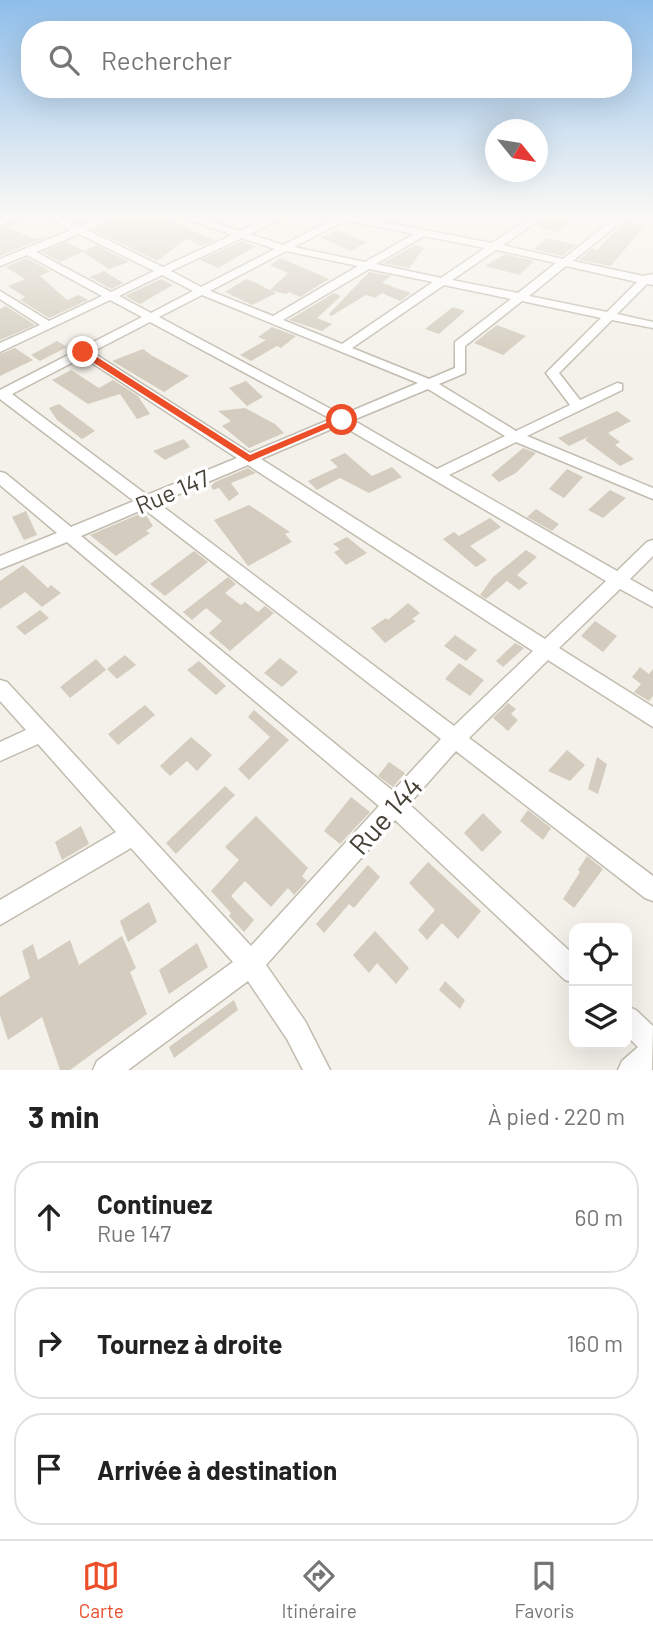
<!DOCTYPE html>
<html lang="fr">
<meta charset="utf-8">
<style>
:root{--surface:#fff;--page:#f2f2f2;--text:#222;--muted:#767676;--line:#e0e0e0;--accent:#ec4e28}
body{margin:0;font-family:Barlow,sans-serif;background:var(--page);color:var(--text)}
.controls{position:absolute;right:21px;bottom:21px;display:grid;overflow:hidden;border-radius:14px;box-shadow:0 7px 28px #0002}
.controls button{width:63px;height:63px;display:grid;place-items:center;padding:0;border:0;border-bottom:2px solid var(--line);background:var(--surface);color:var(--text);font:35px sans-serif}
.compass{position:absolute;left:485px;top:119px;width:63px;height:63px;border-radius:50%;background:var(--surface);box-shadow:0 7px 28px #0002;rotate:120deg}
.stop{position:absolute;width:21px;height:21px;margin:-16px;border:5px solid #ec4e28;border-radius:50%;background:#fff}
.stop.end{background:#ec4e28;border-color:#fff;box-shadow:0 2px 7px #0008}
.list{margin:0;padding:0;list-style:none}
h2{display:flex;justify-content:space-between;align-items:center;height:91px;margin:0;padding:0 28px;font-size:30px}
h2 small{font-size:23px;font-weight:400;color:var(--muted)}
.list li{display:grid;grid-template-columns:46px 1fr auto;gap:21px;align-items:center;box-sizing:border-box;height:112px;margin:0 14px 14px;padding:0 14px;border:2px solid var(--line);border-radius:28px}
.list b{display:block;font-size:26px;white-space:nowrap}
.list p{margin:0;font-size:23px;white-space:nowrap;color:var(--muted)}
.list em{font-size:23px;font-style:normal;color:var(--muted)}
.icon{flex:none;width:38px;height:38px;fill:none;stroke:currentColor;stroke-width:2;stroke-linecap:round;stroke-linejoin:round}
.map{position:relative;flex:none;width:653px;height:1070px;overflow:hidden}
.search{position:absolute;background:var(--surface);box-shadow:0 7px 28px #0002;left:21px;right:21px;top:21px;height:77px;display:flex;align-items:center;gap:18px;box-sizing:border-box;padding:0 24px;border-radius:28px;color:var(--muted);font-size:26px}
.sheet{height:469px;background:var(--surface)}
nav{display:flex;justify-content:space-around;align-items:center;box-sizing:border-box;height:98px;border-top:2px solid var(--line);background:var(--surface);font-size:19px;color:var(--muted)}
nav a{display:grid;justify-items:center;gap:4px}
nav .on{color:var(--accent)}
.map>svg:first-child{display:block}
</style>
<div class="map">
<svg width="653" height="1070" viewBox="0 0 653 1070">
<rect width="100%" height="100%" fill="#f3f1e9"/>
<g fill="#d4cdbf">
<polygon points="127,213 167,213 158,217 215,240 202,246 186,239 157,261 93,230"/>
<polygon points="550,216 571,221 557,232 538,226"/>
<polygon points="16,221 19,223 8,227 34,239 51,235 0,256 0,227"/>
<polygon points="626,221 644,226 611,266 579,260 592,249 597,250"/>
<polygon points="337,230 367,242 351,251 321,238"/>
<polygon points="548,238 576,245 562,256 533,249"/>
<polygon points="242,241 256,246 218,268 200,260"/>
<polygon points="66,242 85,251 60,262 42,252"/>
<polygon points="96,245 129,262 109,269 83,252"/>
<polygon points="415,245 424,248 409,268 383,263"/>
<polygon points="505,254 534,261 519,275 485,266"/>
<polygon points="27,258 50,271 40,276 67,300 79,295 88,300 49,318 20,300 25,297 8,286 25,279 6,267"/>
<polygon points="281,258 329,279 300,297 289,292 286,294 270,290 288,273 270,265"/>
<polygon points="104,271 123,283 111,289 90,277"/>
<polygon points="369,272 391,276 382,283 411,293 400,301 382,293 375,298 366,295 331,316 329,314"/>
<polygon points="161,279 173,285 140,304 125,296"/>
<polygon points="246,279 254,282 276,293 252,305 225,292"/>
<polygon points="334,293 341,296 317,318 332,324 322,331 289,320"/>
<polygon points="6,306 35,325 0,340 0,309"/>
<polygon points="453,307 465,311 439,334 425,329"/>
<polygon points="497,325 526,336 503,355 474,343"/>
<polygon points="272,327 296,336 281,348 277,346 251,361 240,355 266,340 258,337"/>
<polygon points="57,341 67,347 40,361 31,355"/>
<polygon points="15,348 33,360 0,376 0,354"/>
<polygon points="143,349 151,355 189,376 164,392 112,361"/>
<polygon points="71,370 99,388 113,380 138,396 150,414 137,419 120,394 88,404 52,380"/>
<polygon points="246,381 263,397 247,406 229,388"/>
<polygon points="59,404 95,431 82,439 57,420 49,408"/>
<polygon points="245,408 275,424 284,433 249,448 222,426 231,421 218,411"/>
<polygon points="617,411 631,421 608,433 620,442 615,445 634,459 620,466 585,440 588,437 569,446 558,438"/>
<polygon points="184,439 190,447 165,460 153,451"/>
<polygon points="523,448 536,453 516,473 499,482 491,475"/>
<polygon points="345,453 372,476 392,467 402,477 369,493 340,478 317,490 308,481 338,467 330,460"/>
<polygon points="248,468 256,473 231,483 239,494 229,501 219,488 213,490 211,486 215,482"/>
<polygon points="567,469 583,477 564,498 549,489"/>
<polygon points="610,490 626,498 603,518 588,510"/>
<polygon points="249,505 290,532 285,534 292,542 248,566 214,520"/>
<polygon points="536,509 559,524 552,531 527,517"/>
<polygon points="26,511 37,535 24,540 12,517"/>
<polygon points="144,512 153,526 146,531 150,533 116,556 90,535"/>
<polygon points="490,518 501,527 470,546 487,560 476,567 443,539 454,532 459,536"/>
<polygon points="347,537 367,553 346,565 334,552 340,549 333,544"/>
<polygon points="526,550 537,557 517,575 528,583 519,590 507,581 486,599 480,595 493,577"/>
<polygon points="194,551 208,562 165,596 150,584"/>
<polygon points="23,565 48,588 51,585 61,593 42,607 25,592 0,609 0,581"/>
<polygon points="228,577 236,584 225,593 241,605 245,602 258,612 265,606 274,613 230,651 209,633 222,621 206,608 192,620 183,612"/>
<polygon points="408,603 420,613 412,619 416,621 385,643 371,628 386,618 388,620"/>
<polygon points="40,610 49,618 25,635 16,627"/>
<polygon points="595,621 617,636 603,652 581,636"/>
<polygon points="455,635 477,650 466,661 444,646"/>
<polygon points="515,643 524,648 503,667 496,661"/>
<polygon points="125,655 136,665 117,679 107,669"/>
<polygon points="280,658 298,672 282,687 264,673"/>
<polygon points="96,659 106,670 70,698 60,687"/>
<polygon points="199,661 226,686 216,695 187,670"/>
<polygon points="459,663 484,680 470,696 445,679"/>
<polygon points="640,667 649,674 653,669 653,696 649,701 634,692 641,684 632,677"/>
<polygon points="508,703 516,709 511,714 518,720 508,731 493,718"/>
<polygon points="145,705 155,715 118,745 108,734"/>
<polygon points="254,710 289,740 249,780 238,769 270,737 248,717"/>
<polygon points="191,737 212,755 197,771 187,761 170,776 160,766"/>
<polygon points="567,750 585,765 570,781 548,771"/>
<polygon points="597,757 607,764 598,794 588,789"/>
<polygon points="389,762 405,773 393,787 378,776"/>
<polygon points="225,786 235,795 176,854 166,843"/>
<polygon points="351,797 370,812 340,844 324,831"/>
<polygon points="528,810 551,828 543,840 520,821"/>
<polygon points="483,813 502,832 482,852 464,833"/>
<polygon points="256,816 308,868 302,876 307,881 294,895 288,888 271,907 245,881 231,896 254,920 244,932 229,916 231,913 211,891 239,860 225,847"/>
<polygon points="81,826 89,844 62,860 55,842"/>
<polygon points="587,856 603,869 574,908 563,899 580,872 578,870"/>
<polygon points="428,862 481,911 458,939 442,923 427,940 418,930 435,910 409,883"/>
<polygon points="368,865 380,877 354,908 349,904 324,933 316,924"/>
<polygon points="149,902 157,922 128,942 120,921"/>
<polygon points="375,931 409,968 396,984 377,963 369,973 353,955"/>
<polygon points="122,936 136,968 130,972 147,1014 70,1070 60,1070 42,1017 8,1040 0,1015 0,997 30,978 22,951 33,944 38,960 70,940 79,965"/>
<polygon points="197,943 208,967 169,994 159,970"/>
<polygon points="445,981 465,1000 460,1009 439,990"/>
<polygon points="234,1000 238,1010 174,1058 169,1047"/>
</g>
<g fill="none" stroke-linecap="round" stroke-linejoin="round">
<defs>
<g id="street">
<polygon points="15,213 28,213 0,225 0,219"/>
<path d="M40,213h12l28,13 32,-13h13l-38,17 76,37 69,-32 -62,-22h14l56,18 39,-18h12l-41,21 33,11 52,-27 -16,-5h38l-4,3 139,27 46,-30h11l-46,32 60,14 58,-46h11l-59,48 70,15 10,-2v11l-6,-1 -30,30 36,8v6l-41,-8 -53,53 21,27 37,-17 5,1v6l-95,46 126,52v11l-137,-57 -67,33 168,96 30,-29 6,-2v16l-23,23 23,13v15l-33,-18 -61,59 94,59v20l-105,-67 -79,78 184,138v25l-8,-3 -189,-147 -47,53 165,151v28l-9,-3 -170,-160 -129,145 39,56 25,49h-27l-16,-31 -39,-58 -120,89h-35l4,-9 136,-99 -102,-114 -131,77v-25l116,-68 -78,-88 -38,17v-19l26,-12 -26,-29v-21l7,2 244,264 128,-140 -312,-264 -67,27v-13l57,-23 -57,-48v-13l5,1 66,54 63,-26 -134,-102v-9l142,-73 -32,-17 -110,52v-9l40,-18 -40,-26v-8l49,30 53,-25 -75,-41 -27,11v-7l71,-29zM346,220l68,14 -49,28 -71,-15zM79,234l75,37 -43,21 -75,-40zM424,236l61,12 -44,30 -65,-14zM242,238l33,11 -74,38 -30,-16zM496,250h1l59,13 -38,30 -66,-13zM286,251l72,15 -85,50 -63,-25zM566,266l71,16 -30,30 -78,-16zM369,269l64,13 -91,62 -59,-24zM162,275l31,16 -42,22 -32,-17zM444,285l67,14 -56,43v26l-26,11 -77,-31zM202,295l216,88 -76,32 -183,-98zM522,301l79,17 -55,55 24,32 -54,26 -77,-47 26,-11v-27zM150,322l181,97 -81,34 -158,-101zM83,357l154,101 -90,37 -135,-101zM428,389l77,47 -68,33 -84,-49zM341,425l265,156 -61,58 -284,-180zM248,465l285,186 -79,75 -296,-223zM144,509l297,230 -48,52 -312,-255z"/>
<polygon points="627,1006 636,1010 653,1026 652,1070 618,1070 622,1061 638,1047 627,1036"/>
</g>
</defs>
<use href="#street" stroke="#c1bcaf" stroke-width="3"/>
<use href="#street" fill="#fff" fill-rule="evenodd"/>
</g>
<linearGradient id="sky" x2="0" y2="1"><stop stop-color="#8fbeea"/><stop offset="0.59" stop-color="#faf9f5"/><stop offset="1" stop-color="#faf9f5" stop-opacity="0"/></linearGradient>
<rect width="653" height="363" fill="url(#sky)"/>
<polygon fill="#ec4e28" points="80,350 86,350 250,455 338,418 347,420 249,462 80,354"/>
<g text-anchor="middle" dominant-baseline="central" stroke-width="7" stroke-linejoin="round" paint-order="stroke">
<g font-size="24" fill="#474238" stroke="#fff">
<text transform="translate(172 491) rotate(-23)">Rue 147</text>
</g>
<g font-size="28" fill="#474238" stroke="#fff">
<text transform="translate(385 815) rotate(-48)">Rue 144</text>
</g>
</g>
</svg>
<div class="controls">
<button><svg class="icon" aria-label="locate" viewBox="0 0 24 24"><circle cx="12" cy="12" r="6"/><path d="M12 2v4M12 18v4M2 12h4M18 12h4"/></svg></button>
<button><svg class="icon" aria-label="layers" viewBox="0 0 24 24"><path d="M12 4l9 5-9 5-9-5zM3 14l9 5 9-5"/></svg></button>
</div>
<svg class="compass" viewBox="-18 -18 36 36"><path d="M0-13l5 13h-10z" fill="#e53935"/><path d="M0 13l5-13h-10z" fill="#767676"/></svg>
<div class="stop" style="left:342px;top:420px"></div>
<div class="stop end" style="left:83px;top:352px"></div>
<div class="search"><svg class="icon" aria-label="search" viewBox="0 0 24 24"><circle cx="10" cy="10" r="6"/><path d="M15 15l6 6"/></svg>Rechercher</div>
</div>
<section class="sheet">
<h2>3 min<small>À pied · 220 m</small></h2>
<ul class="list">
<li><svg class="icon" aria-label="ahead" viewBox="0 0 24 24"><path d="M12 20V5M6 11l6-6 6 6"/></svg><div><b>Continuez</b><p>Rue 147</p></div><em>60 m</em></li>
<li><svg class="icon" aria-label="right" viewBox="0 0 24 24"><path d="M7 20v-9h11M14 6l5 5-5 5"/></svg><div><b>Tournez à droite</b></div><em>160 m</em></li>
<li><svg class="icon" aria-label="arrive" viewBox="0 0 24 24"><path d="M6 21V4h12l-3 4 3 4H6"/></svg><div><b>Arrivée à destination</b></div></li>
</ul>
</section>
<nav>
<a class="on"><svg class="icon" aria-label="map" viewBox="0 0 24 24"><path d="M3 6l6-2 6 2 6-2v14l-6 2-6-2-6 2zM9 4v14M15 6v14"/></svg>Carte</a>
<a><svg class="icon" aria-label="directions" viewBox="0 0 24 24"><path d="M12 3l9 9-9 9-9-9zM9 14v-3h6M13 9l2 2-2 2"/></svg>Itinéraire</a>
<a><svg class="icon" aria-label="saved" viewBox="0 0 24 24"><path d="M7 4h10v16l-5-4-5 4z"/></svg>Favoris</a>
</nav>
